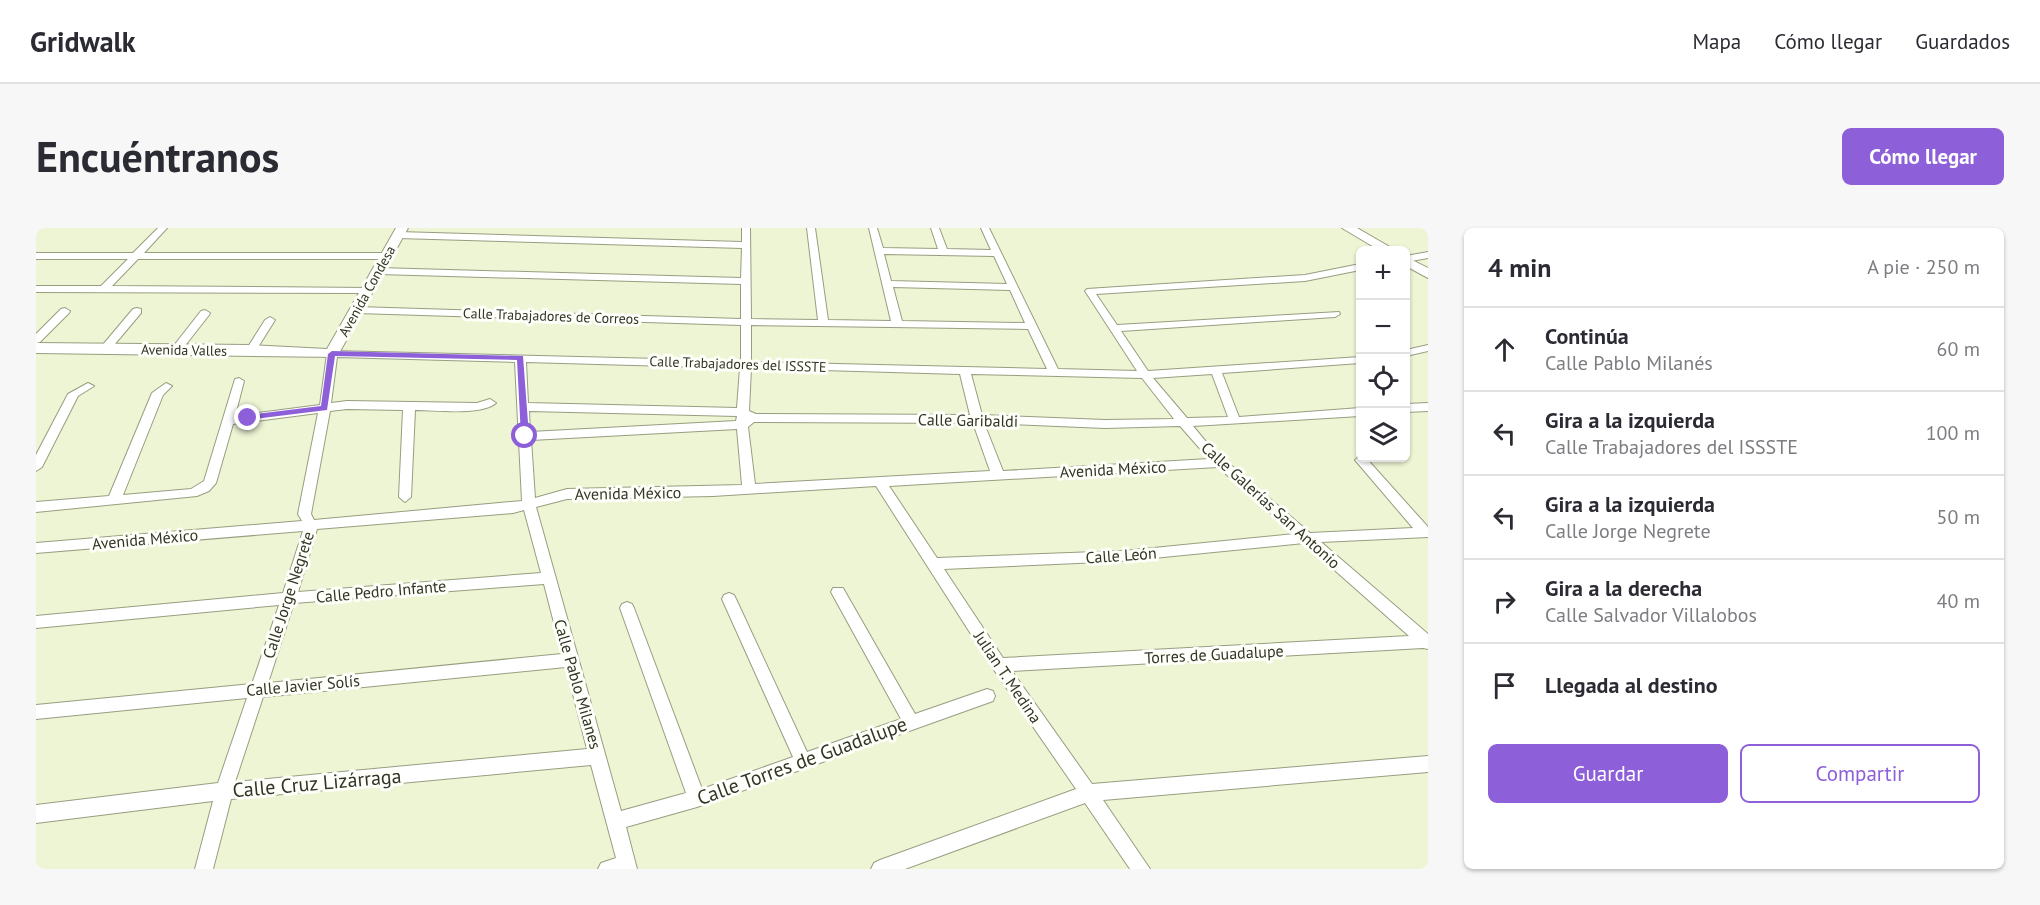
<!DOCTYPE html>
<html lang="es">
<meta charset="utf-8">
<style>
:root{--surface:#fff;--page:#f7f7f7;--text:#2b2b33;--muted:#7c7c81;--line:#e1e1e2;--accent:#8d5fd8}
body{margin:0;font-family:"PT Sans",sans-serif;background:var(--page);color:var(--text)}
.controls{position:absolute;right:18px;top:18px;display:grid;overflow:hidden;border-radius:9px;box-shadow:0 2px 4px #0004}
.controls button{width:54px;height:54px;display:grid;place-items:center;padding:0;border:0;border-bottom:2px solid var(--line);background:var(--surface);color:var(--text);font:30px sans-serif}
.stop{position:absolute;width:18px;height:18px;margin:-14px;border:4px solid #8d5fd8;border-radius:50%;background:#fff}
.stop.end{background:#8d5fd8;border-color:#fff;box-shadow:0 2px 6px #0008}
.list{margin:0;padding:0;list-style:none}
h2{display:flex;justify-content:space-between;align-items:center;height:78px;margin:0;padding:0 24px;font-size:26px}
h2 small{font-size:20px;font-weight:400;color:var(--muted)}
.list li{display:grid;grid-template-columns:39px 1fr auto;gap:18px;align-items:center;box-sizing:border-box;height:84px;padding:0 24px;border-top:2px solid var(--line)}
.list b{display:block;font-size:22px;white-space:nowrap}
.list p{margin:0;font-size:20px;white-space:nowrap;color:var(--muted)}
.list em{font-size:20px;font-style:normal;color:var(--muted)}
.actions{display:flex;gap:12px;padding:18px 24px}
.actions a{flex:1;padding:14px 0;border:2px solid var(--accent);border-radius:9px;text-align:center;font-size:21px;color:var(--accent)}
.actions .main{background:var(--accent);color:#fff}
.icon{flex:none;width:33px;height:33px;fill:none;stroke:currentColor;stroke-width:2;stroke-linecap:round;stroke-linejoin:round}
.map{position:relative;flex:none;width:1392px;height:641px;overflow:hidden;border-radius:9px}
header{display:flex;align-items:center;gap:36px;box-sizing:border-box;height:84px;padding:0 30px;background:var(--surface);border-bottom:2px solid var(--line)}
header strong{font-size:28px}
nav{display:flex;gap:33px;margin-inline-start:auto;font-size:21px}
.intro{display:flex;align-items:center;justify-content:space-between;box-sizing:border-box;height:144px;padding:0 36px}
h1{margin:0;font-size:42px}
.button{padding:15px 27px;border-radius:9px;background:var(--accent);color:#fff;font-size:21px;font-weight:700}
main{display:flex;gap:36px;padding:0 36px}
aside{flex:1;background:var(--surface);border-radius:9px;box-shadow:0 2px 4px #0004}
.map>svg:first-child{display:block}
</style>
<header>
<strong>Gridwalk</strong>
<nav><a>Mapa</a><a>Cómo llegar</a><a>Guardados</a></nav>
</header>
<div class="intro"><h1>Encuéntranos</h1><a class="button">Cómo llegar</a></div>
<main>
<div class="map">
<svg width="1392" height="641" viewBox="0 0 1392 641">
<rect width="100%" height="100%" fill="#edf5d5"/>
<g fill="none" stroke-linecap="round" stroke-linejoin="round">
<defs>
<g id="street">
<polygon points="122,0 131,0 108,25 351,25 356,28 351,31 102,31 76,58 335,60 335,64 332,65 0,64 0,58 65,58 92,31 0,31 0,25 97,25"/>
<path d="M706,0h8l1,91 67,1 -11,-92h8l13,92 63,1 -22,-93h8l6,20 55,1 -7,-21h8l8,21 44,1 -10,-22h8l69,141 79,2 -52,-80 2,-2 218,-14 55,-11v6l-55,11 -209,13 21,31 222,-13 1,2 -5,3 -214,14 27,40 212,-14v6l-138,10 17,44 121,-9v8l-167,10 19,23 98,84 103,-5 -58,-68 5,-4 6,2 62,69v10l-107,5 107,92v15l-5,-1 -411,23 80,113 336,-28v16l-325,28 47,69h-20l-45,-66 -180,66h-34l3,-6 6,-3 196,-71 -82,-119 -118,-184 -163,10 -146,3 -31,8 85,304 65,-18 -66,-185 2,-4 5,-2 5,2 2,4 68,181 91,-32 -71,-158 2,-4 5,-2 5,2 2,4 71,153 94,-33 -70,-127 2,-4h10l72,126 72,-25 6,2 2,5 -2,5 -296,106 -71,20 11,42h-39l3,-6 15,-5 -25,-93 -360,34 -18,70h-18l18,-68 -177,22v-18l182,-22 29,-85 -211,21v-14l216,-21 27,-79 -243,23v-12l247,-23 20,-62 -267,22v-10l266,-22 -4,-7 20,-101 -85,11 -17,59 -7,8 -12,5 -161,16v-10l73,-6 43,-103 14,-10 6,3 -9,9 -40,100 68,-6 13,-8 31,-102 4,-1 5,3 -9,35 85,-11 7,-51 5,-3 409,10v-36l-384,-12 -5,-3 5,-3 384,12v-35l-363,-10 -5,-3 5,-3 363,10 1,-30 -344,-10 -4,-3 4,-3 344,10zM848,26l110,2 13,28 -116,-3zM857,59l117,3 15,33 -123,-2zM715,97l277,4 19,40 -296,-7zM301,129l178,5 7,139 -208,19 -3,-6 19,-103 17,-2 56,1 -4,87 6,5 6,-5 4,-87c20,0 66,6 81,-7l-6,-4 -13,4 -130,-2 -16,2zM490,134l214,6 -3,40 -209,-5zM715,140l209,6 10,41 -214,-1 -7,-3zM935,146l171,4 32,41 -69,1 -123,-5zM1176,146l16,43 -41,1 -34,-40zM493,183l208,5 -1,5 -206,11zM718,194l219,1 17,48 -235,13 -7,-57zM948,195l121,5 75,-2 29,33 -206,12zM701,201l5,56 -175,4 -32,9 -4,-58zM1182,239l76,67 -171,17 -186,7 -48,-72zM488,282l17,63 -243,19 19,-63 196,-16zM1268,315l105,93 -406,22 -59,-89 179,-8zM508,356l18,70 -294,29 26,-80zM530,439l21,82 -352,33 28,-85z"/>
<polygon points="1392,24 1392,30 1370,34 1370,28"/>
<polygon points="29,80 34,83 33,85 4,114 0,115 0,106 25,81"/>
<polygon points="101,80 105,81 105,85 73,123 65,123 65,119 97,81"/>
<polygon points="169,82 174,85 173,87 144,124 136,124 136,120 165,83"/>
<polygon points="234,89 239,92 219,124 215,125 211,124 210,122 229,92"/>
<polygon points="1392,117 1392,123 1370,128 1370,122"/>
<polygon points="52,155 58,158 42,168 6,239 0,243 0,227 32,166"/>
<polygon points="1392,175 1392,183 1370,184 1370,176"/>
</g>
<g id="secondary">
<polygon points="360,0 372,0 301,129 0,125 0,115 215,117 291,121"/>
<polygon points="1306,0 1321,0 1359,22 1343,22"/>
<polygon points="1370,29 1392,40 1392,50 1370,38"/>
</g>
</defs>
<use href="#street" stroke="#979e80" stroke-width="2"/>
<use href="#secondary" stroke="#979e80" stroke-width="2"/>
<use href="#street" fill="#fff" fill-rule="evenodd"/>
<use href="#secondary" fill="#fff" fill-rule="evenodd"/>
</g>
<polygon fill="#8d5fd8" points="296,123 487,128 493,208 489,211 485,208 481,132 299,128 291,182 209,192 208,190 212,187 285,178 292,126"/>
<g text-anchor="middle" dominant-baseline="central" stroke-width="6" stroke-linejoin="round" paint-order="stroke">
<g font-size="14" fill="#313427" stroke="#fdfff8">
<text transform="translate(331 63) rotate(-61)">Avenida Condesa</text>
<text transform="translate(515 88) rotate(2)">Calle Trabajadores de Correos</text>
<text transform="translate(148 122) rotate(1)">Avenida Valles</text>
<text transform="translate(702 136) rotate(2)">Calle Trabajadores del ISSSTE</text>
</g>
<g font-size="16" fill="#313427" stroke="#fdfff8">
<text transform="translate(932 192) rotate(1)">Calle Garibaldi</text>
<text transform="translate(1077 241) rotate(-3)">Avenida México</text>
<text transform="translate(592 265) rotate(-1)">Avenida México</text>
<text transform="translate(1235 277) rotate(42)">Calle Galerías San Antonio</text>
<text transform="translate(109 311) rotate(-5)">Avenida México</text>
<text transform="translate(1085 327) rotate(-4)">Calle León</text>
<text transform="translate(345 363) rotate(-5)">Calle Pedro Infante</text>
<text transform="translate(252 367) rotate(-72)">Calle Jorge Negrete</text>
<text transform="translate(1178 426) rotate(-3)">Torres de Guadalupe</text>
<text transform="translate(972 449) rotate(56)">Julian T. Medina</text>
<text transform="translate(542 456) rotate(74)">Calle Pablo Milanes</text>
<text transform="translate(267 457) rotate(-5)">Calle Javier Solís</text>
</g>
<g font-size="20" fill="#313427" stroke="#fdfff8">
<text transform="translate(766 533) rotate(-20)">Calle Torres de Guadalupe</text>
<text transform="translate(281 555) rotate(-5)">Calle Cruz Lizárraga</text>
</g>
</g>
</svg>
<div class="controls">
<button>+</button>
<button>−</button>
<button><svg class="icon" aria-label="locate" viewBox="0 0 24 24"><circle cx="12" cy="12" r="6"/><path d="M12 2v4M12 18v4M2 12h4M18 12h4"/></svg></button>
<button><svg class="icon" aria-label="layers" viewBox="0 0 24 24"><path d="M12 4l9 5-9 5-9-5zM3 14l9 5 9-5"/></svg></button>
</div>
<div class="stop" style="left:489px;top:208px"></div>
<div class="stop end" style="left:212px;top:190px"></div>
</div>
<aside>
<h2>4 min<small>A pie · 250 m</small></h2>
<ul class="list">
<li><svg class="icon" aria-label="ahead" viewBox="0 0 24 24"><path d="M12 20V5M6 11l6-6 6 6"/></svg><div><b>Continúa</b><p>Calle Pablo Milanés</p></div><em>60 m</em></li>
<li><svg class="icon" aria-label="left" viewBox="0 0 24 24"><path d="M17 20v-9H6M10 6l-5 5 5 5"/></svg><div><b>Gira a la izquierda</b><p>Calle Trabajadores del ISSSTE</p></div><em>100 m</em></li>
<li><svg class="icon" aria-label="left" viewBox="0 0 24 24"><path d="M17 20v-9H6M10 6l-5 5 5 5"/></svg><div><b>Gira a la izquierda</b><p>Calle Jorge Negrete</p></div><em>50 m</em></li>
<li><svg class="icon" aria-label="right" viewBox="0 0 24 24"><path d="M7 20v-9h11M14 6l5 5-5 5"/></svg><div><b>Gira a la derecha</b><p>Calle Salvador Villalobos</p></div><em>40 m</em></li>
<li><svg class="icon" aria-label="arrive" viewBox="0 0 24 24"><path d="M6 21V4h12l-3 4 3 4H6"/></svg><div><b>Llegada al destino</b></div></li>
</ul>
<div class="actions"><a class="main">Guardar</a><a>Compartir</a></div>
</aside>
</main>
